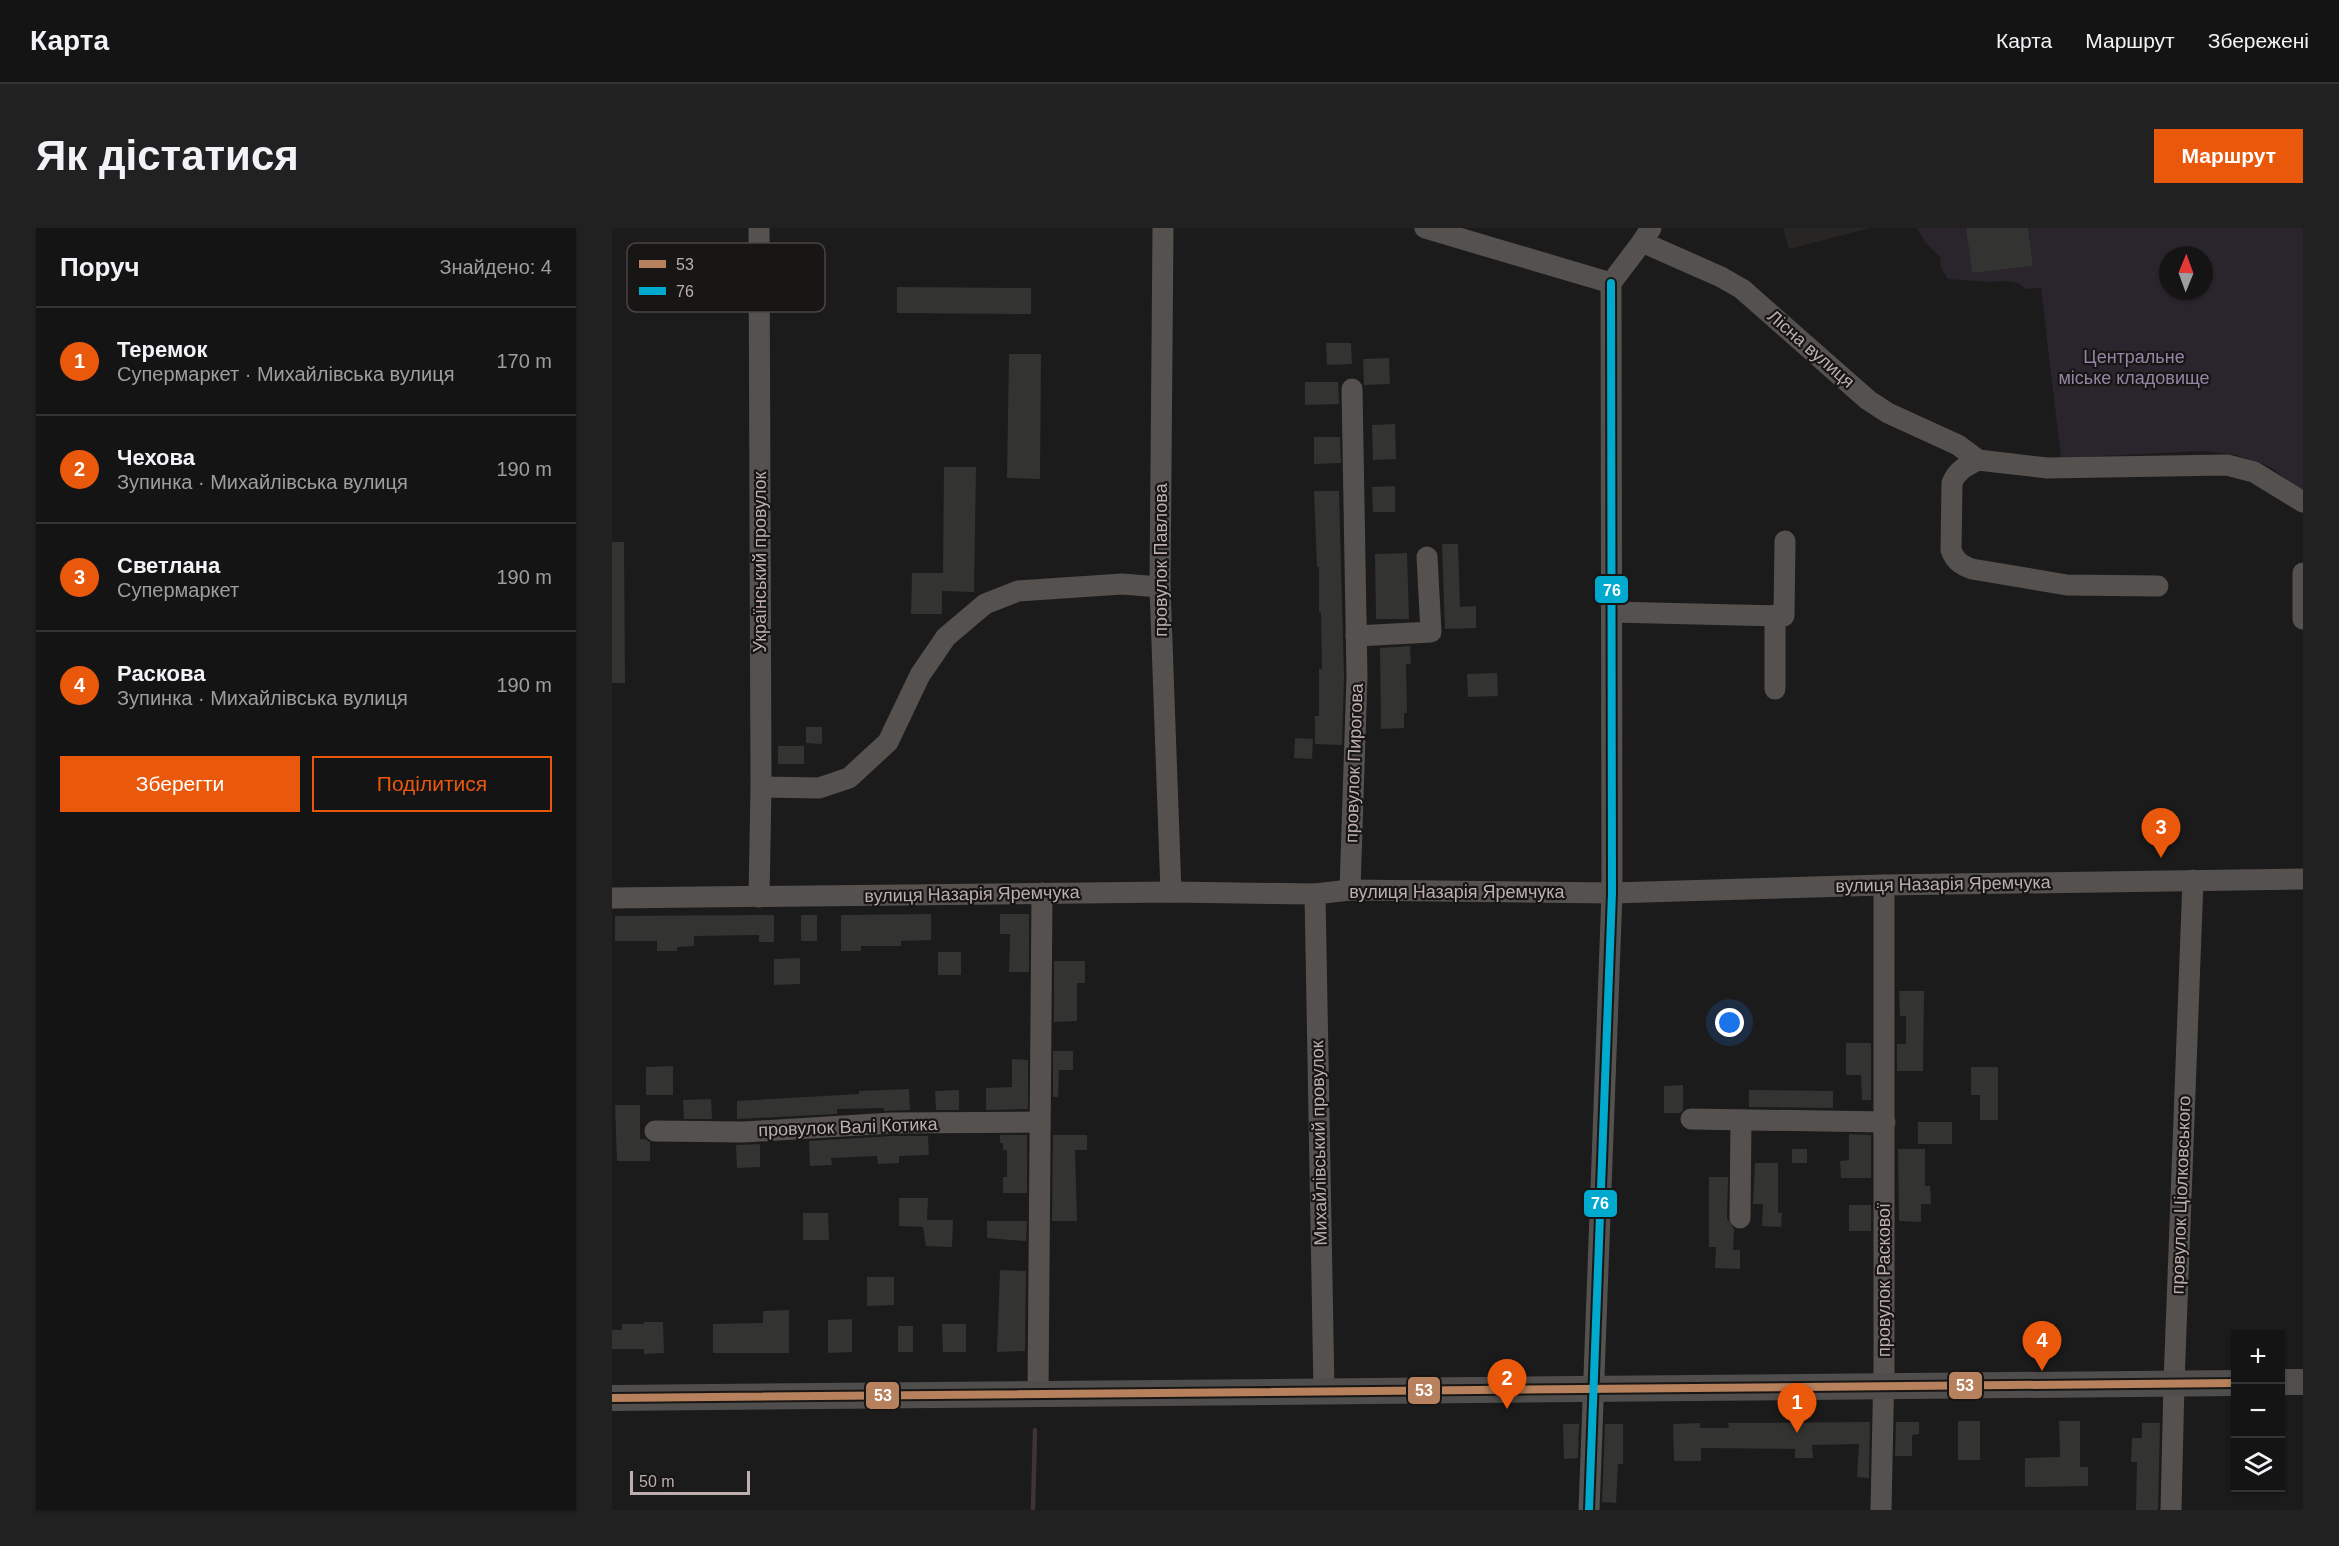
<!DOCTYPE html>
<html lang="uk">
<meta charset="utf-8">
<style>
:root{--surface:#151414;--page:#222122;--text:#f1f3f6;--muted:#9d9ea0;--line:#343334;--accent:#ea580c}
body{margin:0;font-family:Arial,sans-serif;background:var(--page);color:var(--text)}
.controls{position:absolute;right:18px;bottom:18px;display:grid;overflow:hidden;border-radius:0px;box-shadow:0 2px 4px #0004}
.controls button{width:54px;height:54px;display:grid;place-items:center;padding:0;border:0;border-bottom:2px solid var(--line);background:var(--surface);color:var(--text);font:30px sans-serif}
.compass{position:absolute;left:1547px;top:18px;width:54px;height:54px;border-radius:50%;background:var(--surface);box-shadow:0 2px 4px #0004;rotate:1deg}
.scale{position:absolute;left:18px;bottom:15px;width:120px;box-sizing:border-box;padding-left:6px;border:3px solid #bcafad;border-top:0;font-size:16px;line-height:21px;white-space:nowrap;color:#bcafad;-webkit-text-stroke:4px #181615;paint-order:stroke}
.you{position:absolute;left:1118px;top:795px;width:21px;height:21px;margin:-15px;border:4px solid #fff;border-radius:50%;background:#1a73e8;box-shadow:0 0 0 9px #1a73e833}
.badge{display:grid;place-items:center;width:39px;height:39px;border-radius:50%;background:var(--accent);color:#fff;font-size:20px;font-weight:700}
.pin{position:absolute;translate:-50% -50px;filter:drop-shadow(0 2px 3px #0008)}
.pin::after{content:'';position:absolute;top:32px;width:21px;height:18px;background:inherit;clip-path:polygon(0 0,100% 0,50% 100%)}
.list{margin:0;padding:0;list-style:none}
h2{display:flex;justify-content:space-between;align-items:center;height:78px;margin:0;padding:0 24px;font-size:26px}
h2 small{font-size:20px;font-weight:400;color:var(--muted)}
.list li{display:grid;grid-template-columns:39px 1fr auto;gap:18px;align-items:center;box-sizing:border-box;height:108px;padding:0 24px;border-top:2px solid var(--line)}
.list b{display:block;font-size:22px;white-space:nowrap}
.list p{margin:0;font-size:20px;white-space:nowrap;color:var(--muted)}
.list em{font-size:20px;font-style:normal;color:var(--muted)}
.actions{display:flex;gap:12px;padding:18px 24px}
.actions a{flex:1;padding:14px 0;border:2px solid var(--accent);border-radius:0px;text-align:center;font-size:21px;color:var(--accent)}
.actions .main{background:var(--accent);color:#fff}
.icon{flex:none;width:33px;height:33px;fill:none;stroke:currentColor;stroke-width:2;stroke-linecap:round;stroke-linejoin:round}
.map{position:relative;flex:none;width:1691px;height:1282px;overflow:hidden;border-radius:0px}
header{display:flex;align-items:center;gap:36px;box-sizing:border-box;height:84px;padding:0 30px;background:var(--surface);border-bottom:2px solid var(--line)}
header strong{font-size:28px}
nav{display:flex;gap:33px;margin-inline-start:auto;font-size:21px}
.intro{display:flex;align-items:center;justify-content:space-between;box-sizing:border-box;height:144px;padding:0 36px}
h1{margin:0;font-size:42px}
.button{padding:15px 27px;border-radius:0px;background:var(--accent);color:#fff;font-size:21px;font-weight:700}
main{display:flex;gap:36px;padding:0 36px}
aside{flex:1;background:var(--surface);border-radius:0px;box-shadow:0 2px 4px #0004}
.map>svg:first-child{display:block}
</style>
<header>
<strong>Карта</strong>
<nav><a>Карта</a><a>Маршрут</a><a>Збережені</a></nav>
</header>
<div class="intro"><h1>Як дістатися</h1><a class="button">Маршрут</a></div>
<main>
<aside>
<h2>Поруч<small>Знайдено: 4</small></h2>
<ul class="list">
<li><span class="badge">1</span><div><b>Теремок</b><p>Супермаркет · Михайлівська вулиця</p></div><em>170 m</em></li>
<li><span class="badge">2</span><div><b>Чехова</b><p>Зупинка · Михайлівська вулиця</p></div><em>190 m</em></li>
<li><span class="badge">3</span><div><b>Светлана</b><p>Супермаркет</p></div><em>190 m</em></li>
<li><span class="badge">4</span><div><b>Раскова</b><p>Зупинка · Михайлівська вулиця</p></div><em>190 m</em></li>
</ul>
<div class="actions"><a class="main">Зберегти</a><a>Поділитися</a></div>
</aside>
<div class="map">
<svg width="1691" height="1282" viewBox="0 0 1691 1282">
<rect width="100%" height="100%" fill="#1c1b1b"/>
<polygon fill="#282625" points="1171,0 1258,0 1177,21"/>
<path fill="#2a252d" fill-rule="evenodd" d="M1305,0h49l7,45 60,-7 -5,-38h275v265l-31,-25 -11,-5 -29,-9 -29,-3 -142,7 -20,-170 -15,1 -8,-6 -13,-2 -18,1 -39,-3 -7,-12 -1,-10 -15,-15zM1556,27h36v36h-36z"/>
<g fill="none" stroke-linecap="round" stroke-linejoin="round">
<polyline stroke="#413233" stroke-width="4.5" points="421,1282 423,1202"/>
</g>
<g fill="#333332">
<polygon points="1354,0 1416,0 1421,38 1360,45"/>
<polygon points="285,59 419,60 419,86 285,85"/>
<polygon points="714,115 739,115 740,136 715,137"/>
<polygon points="397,126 429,126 428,251 395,250"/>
<polygon points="777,130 778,156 752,157 751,131"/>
<polygon points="693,154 726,154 727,176 693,177"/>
<polygon points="783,196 784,231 761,232 760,197"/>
<polygon points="702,209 728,209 729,235 702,236"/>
<polygon points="332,239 364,239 362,364 330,363 330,386 299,386 300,345 331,345"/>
<polygon points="783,258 783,284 761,284 760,259"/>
<polygon points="702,263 727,263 732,448 730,517 703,516 703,488 707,488 707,441 710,441 709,384 707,384 707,339 705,339"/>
<polygon points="0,314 12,314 13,455 0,455"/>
<polygon points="830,316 846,316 848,379 864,378 864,400 833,401"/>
<polygon points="795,325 797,391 764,391 763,326"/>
<polygon points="798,418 799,436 794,436 795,485 792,485 792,500 769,501 768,420"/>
<polygon points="885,445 886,468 856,469 855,446"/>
<polygon points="194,499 210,499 210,516 194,515"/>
<polygon points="683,510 701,511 700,531 682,530"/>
<rect x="166" y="518" width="26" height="18"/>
<polygon points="319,686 319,712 289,713 289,718 249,718 249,723 229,723 229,687"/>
<polygon points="388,686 417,686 417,744 397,744 398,706 388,706"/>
<polygon points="162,687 162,714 147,714 147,707 82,708 82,718 65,719 65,723 45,723 45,713 3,713 3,688"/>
<rect x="189" y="687" width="16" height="26"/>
<rect x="326" y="724" width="23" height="23"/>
<polygon points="188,730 188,756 162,757 162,731"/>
<polygon points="442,733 473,733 473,755 465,755 465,793 442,794"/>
<polygon points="1287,763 1312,763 1311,843 1285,843 1285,816 1294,816 1294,788 1288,788"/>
<polygon points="1234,815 1259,815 1259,872 1250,872 1249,847 1234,847"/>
<polygon points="441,823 461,823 461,842 447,842 446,869 441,869"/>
<polygon points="400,831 416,832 416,881 374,882 374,860 400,859"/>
<polygon points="61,838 61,867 34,867 34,839"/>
<polygon points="1359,839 1386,839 1386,892 1368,892 1368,867 1359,867"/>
<polygon points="1071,857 1071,882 1068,885 1052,885 1052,858"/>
<polygon points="297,861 298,882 272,883 272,880 225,881 225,886 125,891 125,873 247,866 247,863"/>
<polygon points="347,862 347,882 324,882 323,863"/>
<polygon points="1137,862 1221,863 1221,880 1137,879"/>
<polygon points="99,871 100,891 72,891 71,872"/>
<polygon points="3,877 28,877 28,911 33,911 38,914 38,933 5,933"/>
<rect x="1306" y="894" width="34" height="22"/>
<polygon points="1237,906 1259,907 1259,950 1229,950 1228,933 1237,932"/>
<polygon points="388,907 415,907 415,965 391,965 391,949 395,949 395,922 391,922 391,915 388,915"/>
<polygon points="441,907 475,907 475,922 463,922 465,993 440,993"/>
<polygon points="280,908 316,908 317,927 287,928 287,935 266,936 265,928 219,930 220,937 198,938 197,913"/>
<polygon points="148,916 148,939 125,940 124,917"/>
<rect x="1180" y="921" width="15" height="14"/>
<polygon points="1286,921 1313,921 1313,958 1318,958 1319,976 1309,976 1309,994 1287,993"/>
<polygon points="1143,935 1166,935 1166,985 1170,985 1169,999 1150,998 1151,976 1141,976"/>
<polygon points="1097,949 1116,949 1115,990 1122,1001 1121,1022 1128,1022 1128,1041 1103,1040 1104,1019 1097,1019"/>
<polygon points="287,970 316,970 315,992 341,992 340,1019 314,1018 311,999 287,998"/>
<rect x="1237" y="977" width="22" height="26"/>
<polygon points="191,985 216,985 217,1012 191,1012"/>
<polygon points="375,993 415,993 414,1013 375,1010"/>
<polygon points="388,1042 414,1043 413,1123 385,1124"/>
<polygon points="255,1049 282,1049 282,1077 255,1078"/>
<polygon points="177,1082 177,1125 101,1125 101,1096 151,1095 151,1083"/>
<polygon points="240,1091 240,1124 216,1125 216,1092"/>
<polygon points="32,1094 51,1094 52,1125 32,1126 32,1121 0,1121 0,1102 10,1102 10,1096 32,1096"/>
<polygon points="330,1096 354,1096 354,1124 331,1124"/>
<rect x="286" y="1098" width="15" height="26"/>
<rect x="1346" y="1193" width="22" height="39"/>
<polygon points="1447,1193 1468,1193 1468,1239 1476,1239 1476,1258 1413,1259 1413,1230 1448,1229"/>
<polygon points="1258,1194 1257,1250 1245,1249 1247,1216 1200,1217 1201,1230 1183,1230 1183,1221 1089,1220 1089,1233 1062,1233 1061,1196 1088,1195 1088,1200 1117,1200 1116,1195"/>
<polygon points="1284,1194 1307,1194 1307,1206 1300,1207 1300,1228 1283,1228"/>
<polygon points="1530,1195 1548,1195 1546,1282 1524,1282 1525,1234 1519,1234 1520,1210 1530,1210"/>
<polygon points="951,1196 967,1196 966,1230 952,1231"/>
<polygon points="993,1196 1011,1196 1011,1236 1006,1236 1004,1275 990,1274"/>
</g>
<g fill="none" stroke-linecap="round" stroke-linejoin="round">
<g stroke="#55514f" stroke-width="21">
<polyline points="147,0 149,559 147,669"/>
<polyline points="551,0 548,359 559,664"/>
<polyline points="813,0 999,55 1030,14"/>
<polyline points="1039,0 1030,14 1109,49 1130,61 1256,172 1276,185 1346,217 1366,232 1435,240 1615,237 1642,244 1691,274"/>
<path d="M1366,232c-12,6 -21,10 -26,23l-1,67c4,11 10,15 21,19l95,16 91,1"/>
<polyline points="1691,345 1691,391"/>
<polyline points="1000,384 1172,388 1173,313"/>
<polyline points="744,408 819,404 815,329"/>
<polyline points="1163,461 1163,387"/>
<polyline points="149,559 207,560 237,550 276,514 308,447 334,409 373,376 406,363 510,356 548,359"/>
<polyline points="738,662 745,448 740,161"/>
<polyline points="703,666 712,1163"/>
<polyline points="0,670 559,664 703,666 738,662 1000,665 1272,657 1691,651"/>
<polyline points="1079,891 1273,894"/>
<polyline points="43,903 132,904 280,895 428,894"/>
<polyline points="1128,990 1129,892"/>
<polyline points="426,1166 430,665"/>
<polyline points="977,1282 1000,665 999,55"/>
<polyline points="1269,1282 1272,1138 1272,657"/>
<polyline points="1559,1282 1562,1155 1581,652"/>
</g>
<g stroke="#504e4d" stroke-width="26">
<polyline points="1668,1154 1691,1154"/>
<polyline points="0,1170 1624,1155"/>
</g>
<defs>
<polyline id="bus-1" points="0,1170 1624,1155"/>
<polyline id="bus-2" points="977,1282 1000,665 999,55"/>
</defs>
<use href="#bus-1" stroke="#181615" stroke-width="12"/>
<use href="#bus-2" stroke="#181615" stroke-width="12"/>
<use href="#bus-1" stroke="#b6815c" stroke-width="8"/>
<use href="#bus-2" stroke="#00a9ce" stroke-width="8"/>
</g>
<g text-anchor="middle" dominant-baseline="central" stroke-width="4.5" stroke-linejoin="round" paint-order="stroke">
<g font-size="18" fill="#bcafad" stroke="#181615">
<text transform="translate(1199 121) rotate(41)">Лісна вулиця</text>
<text transform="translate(549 332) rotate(-90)">провулок Павлова</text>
<text transform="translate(148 334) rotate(-90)">Український провулок</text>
<text transform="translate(742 535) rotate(-88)">провулок Пирогова</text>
<text transform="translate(1331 656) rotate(-1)">вулиця Назарія Яремчука</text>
<text x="845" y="664">вулиця Назарія Яремчука</text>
<text transform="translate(360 666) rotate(-1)">вулиця Назарія Яремчука</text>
<text transform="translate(236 899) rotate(-2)">провулок Валі Котика</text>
<text transform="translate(707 915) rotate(-91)">Михайлівський провулок</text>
<text transform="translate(1569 967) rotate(-88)">провулок Ціолковського</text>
<text transform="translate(1272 1052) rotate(-90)">провулок Раскової</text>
</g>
<g font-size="18" fill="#9684a7" stroke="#181615">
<text x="1522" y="129">Центральне<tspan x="1522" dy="21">міське кладовище</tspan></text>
</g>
</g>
<rect x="15" y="15" width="198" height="69" rx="9" fill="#181615" stroke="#494443" stroke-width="1.5"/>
<rect x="27" y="32" width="27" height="8" fill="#b6815c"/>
<rect x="27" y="59" width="27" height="8" fill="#00a9ce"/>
<g font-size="16" fill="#bcafad">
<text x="64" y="42">53</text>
<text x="64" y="69">76</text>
</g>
<g stroke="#181615" stroke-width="2">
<rect x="982" y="347" width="35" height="29" rx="6" fill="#00a9ce"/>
<rect x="971" y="961" width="35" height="29" rx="6" fill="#00a9ce"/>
<rect x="1336" y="1143" width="35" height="29" rx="6" fill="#b6815c"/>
<rect x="795" y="1148" width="34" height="29" rx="6" fill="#b6815c"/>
<rect x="253" y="1153" width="35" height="29" rx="6" fill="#b6815c"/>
</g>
<g font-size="16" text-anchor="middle" font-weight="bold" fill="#fff">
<text x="1000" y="368">76</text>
<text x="988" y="981">76</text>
<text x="1353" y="1163">53</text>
<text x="812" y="1168">53</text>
<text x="271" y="1173">53</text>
</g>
</svg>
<div class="controls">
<button>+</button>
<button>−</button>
<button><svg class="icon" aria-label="layers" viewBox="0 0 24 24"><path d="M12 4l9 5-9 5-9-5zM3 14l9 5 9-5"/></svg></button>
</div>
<svg class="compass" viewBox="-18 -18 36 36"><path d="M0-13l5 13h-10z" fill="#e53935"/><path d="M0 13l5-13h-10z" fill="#9d9ea0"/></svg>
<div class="scale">50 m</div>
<div class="you"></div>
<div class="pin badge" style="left:1185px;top:1205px">1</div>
<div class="pin badge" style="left:895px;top:1181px">2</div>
<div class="pin badge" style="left:1549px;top:630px">3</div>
<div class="pin badge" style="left:1430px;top:1143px">4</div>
</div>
</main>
